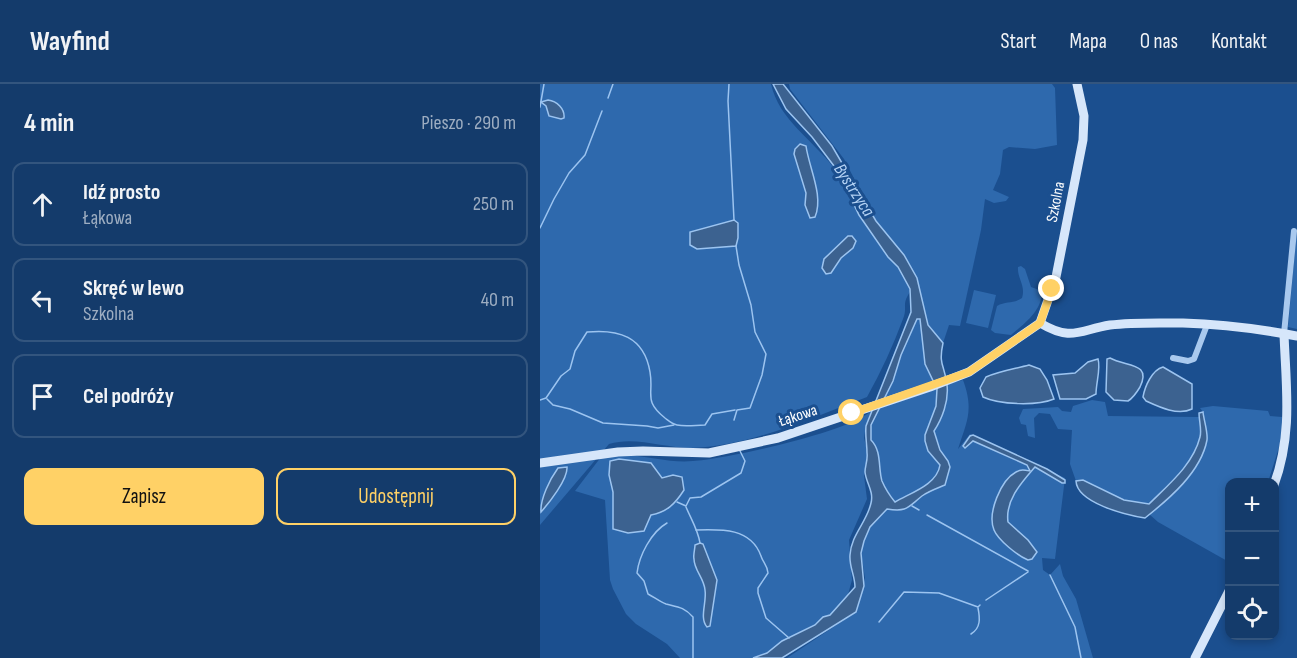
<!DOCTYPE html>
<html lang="pl">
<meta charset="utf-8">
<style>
:root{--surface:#143b6b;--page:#214673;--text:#f1f3f6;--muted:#9dadc1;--line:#33557e;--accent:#ffd166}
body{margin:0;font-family:"Sofia Sans Condensed",sans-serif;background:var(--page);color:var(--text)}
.controls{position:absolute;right:18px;bottom:18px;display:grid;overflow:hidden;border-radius:12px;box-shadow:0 3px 9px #0003}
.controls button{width:54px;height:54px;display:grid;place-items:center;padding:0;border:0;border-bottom:2px solid var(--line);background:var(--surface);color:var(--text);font:30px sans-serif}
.stop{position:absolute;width:18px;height:18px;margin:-14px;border:4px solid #ffd166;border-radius:50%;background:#fff}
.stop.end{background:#ffd166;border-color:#fff;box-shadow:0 2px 6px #0008}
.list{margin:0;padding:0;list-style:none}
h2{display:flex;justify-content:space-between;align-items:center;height:78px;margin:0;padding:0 24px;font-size:26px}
h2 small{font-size:20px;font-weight:400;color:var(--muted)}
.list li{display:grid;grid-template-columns:39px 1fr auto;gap:18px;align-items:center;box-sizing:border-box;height:84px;margin:0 12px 12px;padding:0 12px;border:2px solid var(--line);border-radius:12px}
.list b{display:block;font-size:22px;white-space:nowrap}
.list p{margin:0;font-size:20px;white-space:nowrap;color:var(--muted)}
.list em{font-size:20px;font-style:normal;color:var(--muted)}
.actions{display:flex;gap:12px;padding:18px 24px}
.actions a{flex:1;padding:14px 0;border:2px solid var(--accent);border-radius:12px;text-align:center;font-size:21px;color:var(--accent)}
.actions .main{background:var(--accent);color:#111}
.icon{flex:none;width:33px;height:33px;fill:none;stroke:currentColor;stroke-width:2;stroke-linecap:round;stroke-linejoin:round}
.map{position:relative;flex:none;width:757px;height:574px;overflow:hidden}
header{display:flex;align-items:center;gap:36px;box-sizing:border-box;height:84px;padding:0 30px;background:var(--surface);border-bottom:2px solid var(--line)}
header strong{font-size:28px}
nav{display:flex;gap:33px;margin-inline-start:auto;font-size:21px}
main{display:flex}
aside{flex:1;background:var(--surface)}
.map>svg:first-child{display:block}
</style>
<header>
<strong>Wayfind</strong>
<nav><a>Start</a><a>Mapa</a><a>O nas</a><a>Kontakt</a></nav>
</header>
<main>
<aside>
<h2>4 min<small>Pieszo · 290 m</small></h2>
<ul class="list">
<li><svg class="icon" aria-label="ahead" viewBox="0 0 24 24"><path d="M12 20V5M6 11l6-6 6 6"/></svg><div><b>Idź prosto</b><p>Łąkowa</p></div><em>250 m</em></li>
<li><svg class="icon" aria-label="left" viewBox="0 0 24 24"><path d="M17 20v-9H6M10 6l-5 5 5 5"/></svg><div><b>Skręć w lewo</b><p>Szkolna</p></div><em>40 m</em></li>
<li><svg class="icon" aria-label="arrive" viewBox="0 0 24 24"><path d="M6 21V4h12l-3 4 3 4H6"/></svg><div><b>Cel podróży</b></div></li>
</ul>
<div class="actions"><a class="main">Zapisz</a><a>Udostępnij</a></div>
</aside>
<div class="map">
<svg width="757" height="574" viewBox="0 0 757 574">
<rect width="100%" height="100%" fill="#1b4f8f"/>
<g fill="#2e69ad">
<path d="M0,0h231c8,36 42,56 63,84 10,15 16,33 26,49 16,25 39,45 50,72v3c-9,13 -2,15 -7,27 -10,27 -22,53 -36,78 -53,20 -119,50 -176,51 -27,0 -56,-12 -82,-4l-69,81z"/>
<polygon points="249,0 512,0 515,4 517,61 495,65 469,63 463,66 460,90 453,106 469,113 466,117 454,119 445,115 441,146 420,242 409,241 403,259 388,241 377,194 364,171 336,137 304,75 250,5"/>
<polygon points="757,144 757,245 748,243"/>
<path d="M481,182l4,3 6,18 11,4c0,20 -17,32 -31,44l-16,-2 -4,-3 6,-24c9,-5 17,-2 25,-8 4,-12 -5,-20 -4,-31z"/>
<polygon points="434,206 456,211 448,244 426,239"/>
<path d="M377,235l3,1 5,44 12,25 -1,17 -11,29 5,18 3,1 7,11c-3,21 -30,27 -45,37 -5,-6 -10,-13 -12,-21 -5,-13 -1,-30 -12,-41v-15l22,-44 8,-26z"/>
<path d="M423,296c11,30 4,41 -5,69l12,-15 95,44 -10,81 -13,-1 1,12 7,5 10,-11 3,12 13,23 17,59h-306l69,-46 9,-34 -4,-25 3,-12 6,-14 17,-18c16,2 24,-4 36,-13 6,-5 15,-8 22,-11l-1,-27 -10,-27 3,-5 10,-42z"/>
<path d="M552,316l13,2 3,14 91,1c1,6 2,13 1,19 -5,28 -33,49 -51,69l-25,-5 -41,-20 -7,1 -6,-17 2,-34 -14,-1 -8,-15 -11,-1 -5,5 1,20 -7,-2 -2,-11 -5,-1 -2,-6 4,-9 35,-2 4,4 9,1 2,-6z"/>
<path d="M673,322l55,5 2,5 12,1v21l-14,44h-38l-1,80 -71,-40 -9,-8c16,-13 43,-36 51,-55 5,-10 3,-35 3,-47l-3,-4z"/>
<path d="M331,327l-5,15 -2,12 4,16 -4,22 3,23 -18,41 3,40 -5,18 -17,17 -7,2 -8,8 -33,16 -15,12 -14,5h-73l-13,-14 -31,-20 -10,-10 -13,-25 -3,-9 -5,-80 -30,-9 26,-34c9,0 19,-2 28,-2 21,2 43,8 64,6 33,-2 156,-29 178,-50z"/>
</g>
<g fill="#3c6290" stroke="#9cc4f0" stroke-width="1.5" fill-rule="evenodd">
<path d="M233,0h10l49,62 44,75 28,34 13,23 11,47 15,18c-5,23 2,22 4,42 2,16 -5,34 -13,46l6,19 8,11 2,6 -5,18c-7,3 -16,6 -23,11 -15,12 -15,16 -35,13l-17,18 -6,14 -3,12 3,33 -8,26 -74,46h-29l14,-5 15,-12 33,-16 8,-8 7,-2 25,-28c0,-11 -6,-21 -5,-32 1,-20 17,-33 21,-52 3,-12 -5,-20 -6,-31 0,-6 3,-12 2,-19 0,-9 -2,-17 -1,-27l45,-114 -1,-23 -12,-22 -10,-10 -29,-42 -22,-45 -25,-33 -26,-28zM377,235h3l5,45 12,25 -1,17 -11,29v6l3,10 12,14c-3,20 -30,28 -45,37 -5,-6 -10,-14 -13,-21 -4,-13 0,-30 -11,-41v-15l22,-44 8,-26z"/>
<path d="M8,16c9,1 17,9 16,18l-3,1 -12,-3 -3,-10 -5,-4z"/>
<path d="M260,60l6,2c3,22 18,50 9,71l-5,1 -5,-13 1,-12 -12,-39 1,-5z"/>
<polygon points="194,136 198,139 198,154 196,162 157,165 150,161 150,148"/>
<polygon points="308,152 312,152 316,157 313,164 301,174 291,189 286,190 282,184 284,175"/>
<path d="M570,274c16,9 42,4 30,29 -3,5 -7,11 -12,14l-14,-1 -8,-8 1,-33z"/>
<path d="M558,275c3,9 -2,24 -2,35l-10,5h-26l-7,-24 22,-2 13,-11z"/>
<path d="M489,281l11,4 7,11 7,19c-17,7 -54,6 -71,-2l-3,-9 6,-11c14,-6 28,-8 43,-12z"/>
<path d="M623,283l29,17v25c-14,7 -33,-2 -46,-8l-3,-4c2,-11 9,-27 20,-30z"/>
<path d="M663,328c1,9 5,20 4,28 -6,32 -38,59 -62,78 -19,-3 -68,-15 -69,-37l7,-1 41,20 25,4c19,-19 44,-39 51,-67 2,-7 -1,-16 -1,-24z"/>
<path d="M433,351l74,34 18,11v3h-3l-27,-16c-13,15 -30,33 -27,55l20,18 9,12 -5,7 -4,1c-10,-4 -30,-20 -34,-30 -7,-17 7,-50 22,-58 5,-3 9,-2 14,-1l-3,-6 -54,-24 -8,7 -2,-2 7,-10z"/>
<path d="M79,375l32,4 11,15 11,-3 9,2 2,13c-9,14 -17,22 -33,25l-7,16 -16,2 -15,-4v-37l-4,-17 1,-14z"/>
<path d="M27,383c1,12 -18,36 -26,45 -1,-13 9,-33 17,-44z"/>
<path d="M160,459l3,1 14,36 -7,46 -3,1c-8,-9 0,-25 -2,-37 -1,-12 -11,-20 -11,-31 -1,-4 1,-10 1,-14z"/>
</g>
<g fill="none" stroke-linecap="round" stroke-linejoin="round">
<g stroke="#9cc4f0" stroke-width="1.5">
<polyline points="189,0 188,17 194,136"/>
<polyline points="68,14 73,0"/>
<polyline points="0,23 4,0"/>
<polyline points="0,144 14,115 29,89 45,71 62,27"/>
<polyline points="7,315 13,321 30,325 63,339 107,342 118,344 134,341"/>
<path d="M0,316l6,-2 15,-22 9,-7 5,-18 12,-19c31,-3 57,4 63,40 4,23 -7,28 15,46 4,3 7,6 12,7 9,2 19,0 28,0l7,-11 23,-4"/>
<polyline points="194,336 197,326 210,324 222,291 226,270 215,248 211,221 199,181 196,162"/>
<polyline points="137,418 146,422 150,414 161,413 201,389 205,377 200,367"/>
<polyline points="372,422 379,426"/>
<path d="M146,423c5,12 12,23 14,36"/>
<polyline points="387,431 488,487"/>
<path d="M127,439c-16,9 -28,33 -30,50l7,8 4,13c6,3 12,8 18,10 12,3 18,3 27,13v41"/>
<path d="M156,446c26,-1 55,-2 65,26 2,7 6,8 7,17l-10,15v5l8,25 23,20"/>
<polyline points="510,491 535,543 541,574"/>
<polyline points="446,516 488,488"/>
<polyline points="339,538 364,508 399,509 438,523 440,521"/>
<path d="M431,550c10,-6 9,-16 7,-26"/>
</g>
<g stroke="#a9c9ee" stroke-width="6">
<polyline points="744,250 754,147"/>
<polyline points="633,274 648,277 654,275 667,241"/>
</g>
<g stroke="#d6e6fa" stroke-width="9">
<path d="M500,239c32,19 39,7 70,2 24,-3 49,-2 73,-2 38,1 77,6 114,13"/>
<polyline points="500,239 516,193 543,56 544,32 537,0"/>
<polyline points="0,379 78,368 103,367 169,369 238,354 390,303 429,288 500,239"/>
<path d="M734,401c19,-52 12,-98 10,-151"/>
<polyline points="655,574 690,505"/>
</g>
</g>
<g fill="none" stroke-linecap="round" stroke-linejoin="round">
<polyline stroke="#ffd166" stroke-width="8" points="312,329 429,288 500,239 512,205"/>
</g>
<g text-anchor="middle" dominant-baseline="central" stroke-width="6" stroke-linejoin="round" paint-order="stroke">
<g font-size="16" fill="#fff" stroke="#1b4f8f">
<text transform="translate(516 118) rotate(-79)">Szkolna</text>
<text transform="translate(258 332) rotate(-18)">Łąkowa</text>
</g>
<g font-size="18" font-style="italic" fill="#b5d3f5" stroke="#1b4f8f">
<text transform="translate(314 106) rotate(57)">Bystrzyca</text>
</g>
</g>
</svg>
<div class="controls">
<button>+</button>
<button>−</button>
<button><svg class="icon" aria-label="locate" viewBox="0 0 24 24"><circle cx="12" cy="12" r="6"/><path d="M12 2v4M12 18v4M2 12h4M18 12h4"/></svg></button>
</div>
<div class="stop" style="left:312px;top:329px"></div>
<div class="stop end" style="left:512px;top:205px"></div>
</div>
</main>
